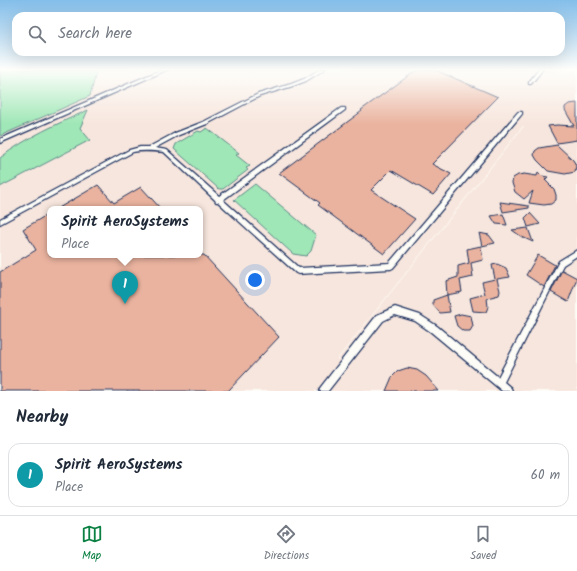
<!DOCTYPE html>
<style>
:root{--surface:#fff;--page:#f6f6f7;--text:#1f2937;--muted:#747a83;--line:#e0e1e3;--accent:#0b8043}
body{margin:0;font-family:Kalam,sans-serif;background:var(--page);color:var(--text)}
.you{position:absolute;left:255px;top:280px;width:14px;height:14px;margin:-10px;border:3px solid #fff;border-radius:50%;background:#1a73e8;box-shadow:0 0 0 6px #1a73e833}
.badge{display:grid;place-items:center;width:26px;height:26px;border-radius:50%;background:var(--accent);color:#fff;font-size:13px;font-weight:700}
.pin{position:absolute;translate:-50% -33px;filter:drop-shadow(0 1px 2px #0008)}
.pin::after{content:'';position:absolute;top:21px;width:14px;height:12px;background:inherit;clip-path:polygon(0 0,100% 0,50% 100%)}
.popup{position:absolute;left:47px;top:206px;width:156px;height:52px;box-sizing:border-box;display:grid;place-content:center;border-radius:8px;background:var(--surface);filter:drop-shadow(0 1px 3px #0005);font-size:13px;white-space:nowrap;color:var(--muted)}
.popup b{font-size:15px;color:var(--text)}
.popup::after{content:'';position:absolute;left:50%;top:100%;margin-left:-8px;border:8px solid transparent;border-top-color:var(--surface)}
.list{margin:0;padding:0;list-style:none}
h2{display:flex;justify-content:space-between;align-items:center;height:52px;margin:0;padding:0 16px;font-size:17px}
h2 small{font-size:13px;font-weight:400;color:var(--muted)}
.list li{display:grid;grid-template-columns:26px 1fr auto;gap:12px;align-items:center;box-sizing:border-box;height:64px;margin:0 8px 8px;padding:0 8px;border:1px solid var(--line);border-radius:12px}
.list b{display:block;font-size:15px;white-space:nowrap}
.list p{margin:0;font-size:13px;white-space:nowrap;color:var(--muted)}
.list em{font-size:13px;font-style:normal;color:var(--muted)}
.icon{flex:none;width:22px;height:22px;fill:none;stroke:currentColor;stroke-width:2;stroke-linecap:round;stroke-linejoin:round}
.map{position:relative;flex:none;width:577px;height:391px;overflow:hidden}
.search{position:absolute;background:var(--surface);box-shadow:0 4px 16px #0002;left:12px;right:12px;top:12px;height:44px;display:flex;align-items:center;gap:10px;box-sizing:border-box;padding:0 14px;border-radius:12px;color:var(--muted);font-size:15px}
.sheet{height:124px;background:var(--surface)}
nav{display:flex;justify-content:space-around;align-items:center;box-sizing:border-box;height:56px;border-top:1px solid var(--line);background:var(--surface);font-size:11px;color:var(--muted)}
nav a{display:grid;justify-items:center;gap:2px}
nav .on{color:var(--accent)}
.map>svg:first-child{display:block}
</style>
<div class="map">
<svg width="577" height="391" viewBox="0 0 577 391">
<rect width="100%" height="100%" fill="#fdfcf7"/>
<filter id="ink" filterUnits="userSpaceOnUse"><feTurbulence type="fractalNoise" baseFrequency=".025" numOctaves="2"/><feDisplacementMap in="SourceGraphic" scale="8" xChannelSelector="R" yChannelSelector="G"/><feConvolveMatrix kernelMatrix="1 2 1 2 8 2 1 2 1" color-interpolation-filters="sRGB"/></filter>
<g filter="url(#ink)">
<path fill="#f7e6dd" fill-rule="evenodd" d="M0,69h577v322h-577v-204l82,-43 -82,42zM523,126h1l-187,234v-1zM50,209h150v46h-150z"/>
<g fill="#9fe7b6" stroke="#5d8b8a">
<polygon points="0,69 97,69 90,96 0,136"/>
<path d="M88,110l-8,18 10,12 -90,47v-29c27,-21 57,-34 88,-48z"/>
<polygon points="207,128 239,153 236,155 250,166 246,168 248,170 223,189 219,189 174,149 176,144 198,131 201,132"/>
<polygon points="255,184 316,235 311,251 306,256 293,254 234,200"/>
</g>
<g fill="#eab39f" stroke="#1b2f5e">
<polygon points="418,69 433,69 498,97 432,164 451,174 433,195 391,170 371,190 415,219 384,254 318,205 320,203 279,173 362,111 361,110"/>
<polygon points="577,103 577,140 557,143 548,126 557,125 574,126 565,110 565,107 569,104"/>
<polygon points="557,145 573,160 576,165 575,172 565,174 548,171 537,160 534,155 535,151 539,148"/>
<polygon points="538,172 542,176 548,177 545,180 554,189 556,195 556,200 551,204 544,205 529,203 533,191 524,199 515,192 512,183 513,178 518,175 524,174 537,176"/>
<polygon points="98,185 114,203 141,187 161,209 57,209"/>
<polygon points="500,202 529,206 529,208 503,212"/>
<polygon points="50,213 50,255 204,255 279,337 228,391 0,391 0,272 36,250 23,229"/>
<polygon points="530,213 540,224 528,227 525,218"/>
<polygon points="503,214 507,225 496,224 491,216"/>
<polygon points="528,228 533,242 522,237 512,230"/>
<polygon points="479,233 489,235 495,243 482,246"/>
<polygon points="481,246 483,260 471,263 473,277 460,280 462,292 447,295 446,281 458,277 458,266 469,263 467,249"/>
<polygon points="538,255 555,265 544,287 526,275"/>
<polygon points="497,264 506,268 510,277 497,279 500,291 499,295 487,298 488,307 486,312 473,311 470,298 485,294 482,282 495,279 492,265"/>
<polygon points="562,270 577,278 568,302 551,292"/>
<polygon points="447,295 450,312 440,313 433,305 433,300"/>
<polygon points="461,314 471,316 473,326 470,331 463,331 457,326 454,316"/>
<polygon points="407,368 417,370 426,376 439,391 386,391 392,377 398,371"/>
</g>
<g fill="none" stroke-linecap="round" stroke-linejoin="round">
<defs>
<g id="lane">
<polygon points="163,69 169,69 0,143 0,139"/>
<path d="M320,69h5l-19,12 -13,5 -33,10 -53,28 -28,11 -24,13 12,2 52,46 122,-88h4v2l-122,90 76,68 90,-5 129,-151h4v2l-129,154 -2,1 -93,5 -2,-1 -78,-71h-2l-1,-2 -51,-48c-11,-1 -21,-2 -31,0l-133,72v-5l129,-69 11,-3h9l26,-14 28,-11 55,-28 33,-10 13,-5z"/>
<polygon points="539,69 543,69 531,84 529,84 529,82"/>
<polygon points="577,250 577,256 563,265 504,382 511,388 512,391 502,391 431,332 415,321 395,315 383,321 328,391 319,391 320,388 377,315 395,307 420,315 437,326 498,377 559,261"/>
</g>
</defs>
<use href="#lane" stroke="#1b2f5e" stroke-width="2.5"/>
<use href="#lane" fill="#fdfcf7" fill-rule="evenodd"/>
</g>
</g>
<linearGradient id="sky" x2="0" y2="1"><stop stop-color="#83beea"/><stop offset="0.56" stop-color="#fefefb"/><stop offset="1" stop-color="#fefefb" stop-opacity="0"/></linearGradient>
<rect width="577" height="124" fill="url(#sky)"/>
</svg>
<div class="you"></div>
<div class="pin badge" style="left:125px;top:304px;background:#0f9aa8">1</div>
<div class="popup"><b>Spirit AeroSystems</b>Place</div>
<div class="search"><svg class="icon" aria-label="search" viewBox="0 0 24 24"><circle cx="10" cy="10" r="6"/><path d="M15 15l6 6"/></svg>Search here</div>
</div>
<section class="sheet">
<h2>Nearby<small></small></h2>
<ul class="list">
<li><span class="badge" style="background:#0f9aa8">1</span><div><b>Spirit AeroSystems</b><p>Place</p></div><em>60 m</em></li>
</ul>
</section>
<nav>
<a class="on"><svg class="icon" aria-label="map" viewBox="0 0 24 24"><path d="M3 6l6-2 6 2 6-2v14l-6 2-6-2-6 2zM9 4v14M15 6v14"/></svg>Map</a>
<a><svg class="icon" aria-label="directions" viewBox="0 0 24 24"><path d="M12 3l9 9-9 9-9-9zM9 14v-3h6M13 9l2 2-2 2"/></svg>Directions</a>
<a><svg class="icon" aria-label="saved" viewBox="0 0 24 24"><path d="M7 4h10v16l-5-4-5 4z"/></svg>Saved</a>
</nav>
